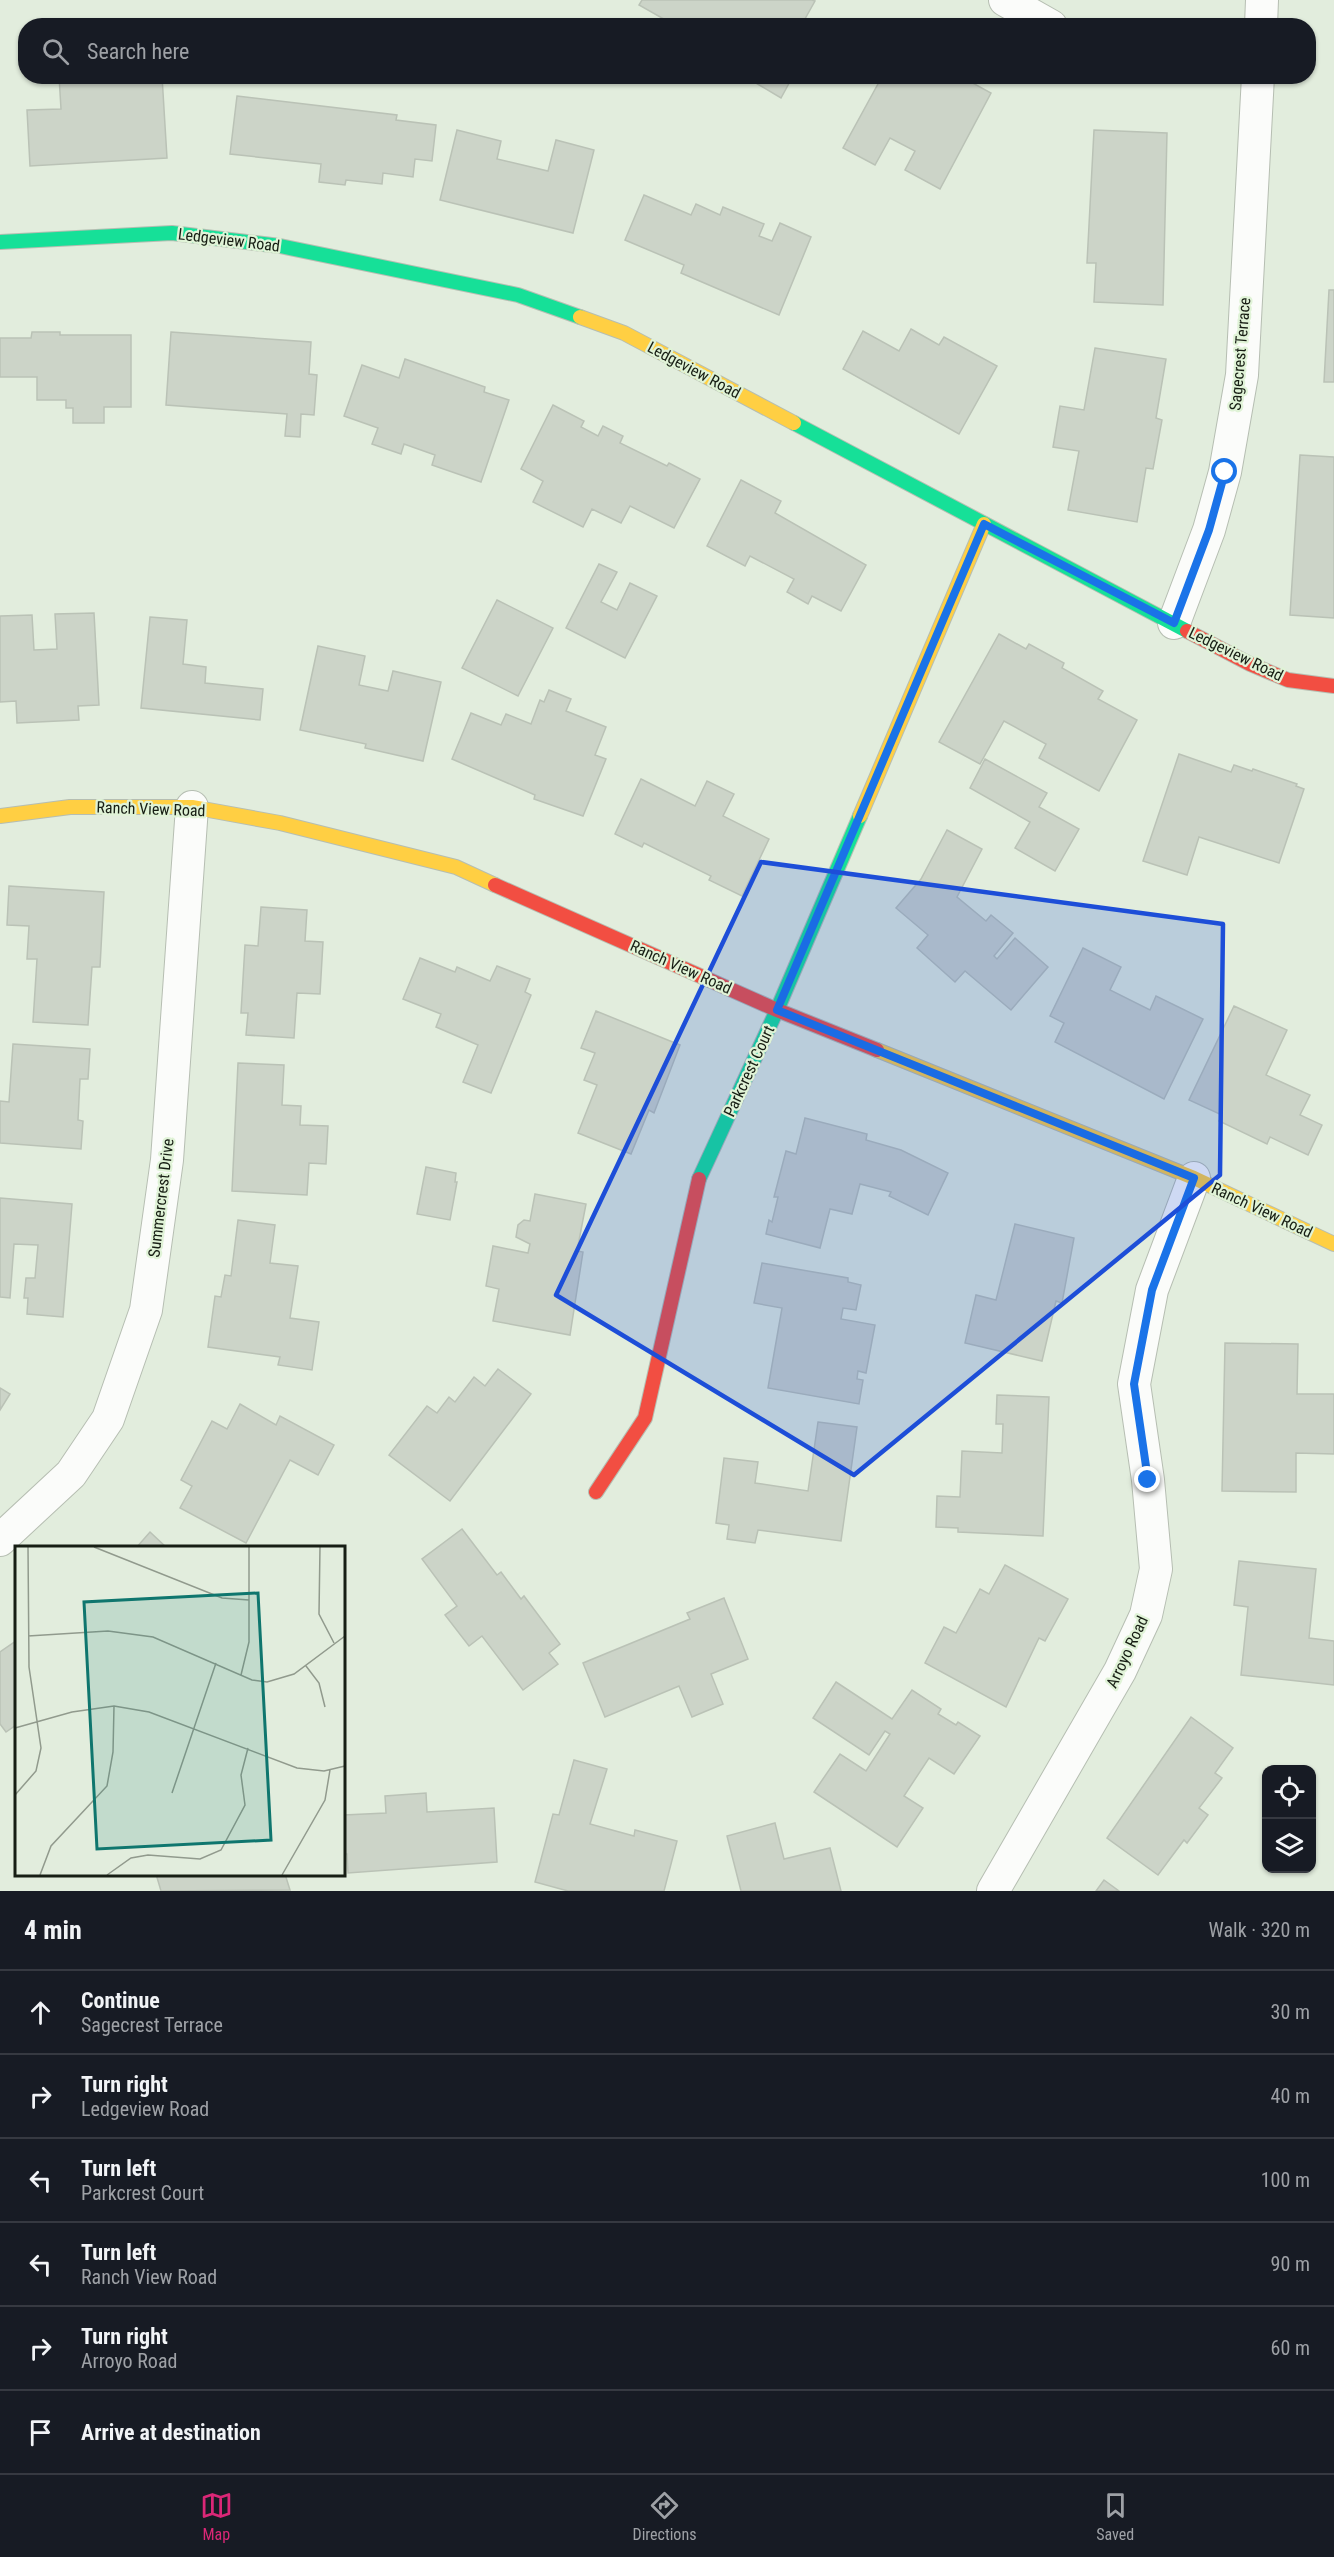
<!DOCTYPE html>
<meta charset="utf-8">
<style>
:root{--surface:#171b24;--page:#20242c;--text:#f1f3f6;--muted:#9ea1a6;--line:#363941;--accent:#db2777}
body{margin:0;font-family:"Roboto Condensed",sans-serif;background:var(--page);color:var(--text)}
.controls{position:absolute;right:18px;bottom:18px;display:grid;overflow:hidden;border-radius:12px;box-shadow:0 2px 4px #0004}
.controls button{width:54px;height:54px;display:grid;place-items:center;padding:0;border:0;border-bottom:2px solid var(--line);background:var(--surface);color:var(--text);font:30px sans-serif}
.stop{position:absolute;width:18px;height:18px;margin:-14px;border:4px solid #1a73e8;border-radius:50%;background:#fff}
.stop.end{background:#1a73e8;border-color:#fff;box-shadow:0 2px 6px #0008}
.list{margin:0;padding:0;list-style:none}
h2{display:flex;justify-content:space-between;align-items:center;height:78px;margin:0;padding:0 24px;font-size:26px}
h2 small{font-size:20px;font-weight:400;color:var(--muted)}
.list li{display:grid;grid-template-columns:39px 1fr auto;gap:18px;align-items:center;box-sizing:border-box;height:84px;padding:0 24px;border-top:2px solid var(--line)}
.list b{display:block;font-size:22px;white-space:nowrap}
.list p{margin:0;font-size:20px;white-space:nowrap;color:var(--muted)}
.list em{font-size:20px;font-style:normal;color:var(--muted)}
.icon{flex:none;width:33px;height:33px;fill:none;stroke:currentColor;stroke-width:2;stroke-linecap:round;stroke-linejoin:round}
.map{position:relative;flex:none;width:1334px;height:1891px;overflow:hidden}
.search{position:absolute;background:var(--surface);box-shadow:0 2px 4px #0004;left:18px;right:18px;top:18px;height:66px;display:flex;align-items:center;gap:15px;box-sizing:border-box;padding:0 21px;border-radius:24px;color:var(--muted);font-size:22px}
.sheet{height:582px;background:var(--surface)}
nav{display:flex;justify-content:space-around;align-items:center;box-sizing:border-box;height:84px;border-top:2px solid var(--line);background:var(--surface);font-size:16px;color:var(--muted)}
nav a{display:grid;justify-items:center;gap:3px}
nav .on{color:var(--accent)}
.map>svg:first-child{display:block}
</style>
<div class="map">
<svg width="1334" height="1891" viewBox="0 0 1334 1891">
<rect width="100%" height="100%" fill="#e2eddd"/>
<g fill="#ccd4c8" stroke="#bac2b6" stroke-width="1.5">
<polygon points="642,0 812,0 815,1 801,26 676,26 639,5"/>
<polygon points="59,76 162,76 167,158 30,166 27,110 61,109"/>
<polygon points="744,76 793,76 781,98"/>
<polygon points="869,76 960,76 991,93 940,189 905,170 915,151 890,138 875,165 843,148 879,82"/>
<polygon points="237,96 397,115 396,120 436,125 432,161 415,159 413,177 383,173 382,184 346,180 345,185 319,182 321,164 230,154"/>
<polygon points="457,130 501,141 497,159 548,171 556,140 594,150 573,233 440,200"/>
<polygon points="1094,130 1167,133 1163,305 1094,302 1096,263 1087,263"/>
<polygon points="644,195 691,215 696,204 720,215 723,207 764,224 759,236 772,241 780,223 811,237 779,315 681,273 684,265 625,240"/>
<polygon points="1329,290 1334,290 1334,382 1324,382"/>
<polygon points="911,329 939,345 944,337 997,366 959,434 843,369 863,331 899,351"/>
<polygon points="32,332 60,332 60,335 131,335 131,407 104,407 104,423 73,423 73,408 66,408 66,400 37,400 37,377 0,377 0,338 31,338"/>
<polygon points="171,332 311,342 309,374 317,375 314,415 301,414 300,437 285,436 287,414 166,405"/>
<polygon points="1095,348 1166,359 1156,418 1162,420 1153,469 1146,468 1137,522 1068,510 1079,451 1053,447 1060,406 1084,410"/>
<polygon points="405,359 485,387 484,392 509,400 481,482 432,465 435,455 404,444 401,454 372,444 378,428 344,416 362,365 399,378"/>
<polygon points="553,405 584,421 581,427 598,436 603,426 623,436 620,443 667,466 669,463 700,479 674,528 630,506 621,523 592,509 583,527 533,502 543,481 521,469"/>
<polygon points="1300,455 1334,457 1334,618 1290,615"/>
<polygon points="741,480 781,501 775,513 866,565 841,611 812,596 808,604 787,592 794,579 750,556 745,566 707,546"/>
<polygon points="599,564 617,572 601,602 617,610 630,583 657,596 625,658 566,628"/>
<polygon points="497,600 553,628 518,696 462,668"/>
<polygon points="94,613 99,705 78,706 79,720 17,723 16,701 0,702 0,616 32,615 34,650 57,649 55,614"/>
<polygon points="150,617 187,620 183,664 206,667 205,683 263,689 260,720 141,708"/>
<polygon points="999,634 1026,649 1029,644 1064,663 1062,668 1103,691 1098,699 1137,720 1099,791 1039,758 1046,744 1004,721 980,764 939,742"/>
<polygon points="318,646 365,656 359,685 388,691 393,671 441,682 423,761 365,748 366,744 300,730"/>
<polygon points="549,690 571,699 566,711 606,727 595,755 606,759 583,816 534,799 535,795 452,759 471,713 501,725 506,714 531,724 540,700 544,702"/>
<polygon points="1179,754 1231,772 1234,765 1252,771 1253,769 1297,784 1296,786 1304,789 1279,863 1199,837 1187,875 1143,861"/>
<polygon points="985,759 1047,793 1039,807 1079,829 1055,871 1015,848 1030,822 970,788"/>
<polygon points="641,779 695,806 707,781 734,794 723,816 769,839 742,896 709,880 711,876 644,843 642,847 615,834"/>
<polygon points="947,830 982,849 957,897 986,921 991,915 1013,933 994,956 997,959 1015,938 1048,967 1011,1010 965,971 955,982 917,948 928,935 896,908 921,879"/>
<polygon points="9,886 104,892 100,967 92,967 88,1025 33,1022 37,959 27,959 29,926 7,925"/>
<polygon points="261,907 307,910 305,941 323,942 320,994 297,993 294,1038 246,1035 248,1013 241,1013 245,945 258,946"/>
<polygon points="1083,948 1121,967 1110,990 1150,1010 1156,996 1203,1019 1164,1099 1055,1042 1064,1023 1050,1016"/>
<polygon points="420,958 455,972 457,967 490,981 497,966 530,979 525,992 531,995 491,1093 463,1082 478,1045 436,1027 441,1014 403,999"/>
<polygon points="1234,1006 1287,1030 1266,1075 1310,1095 1300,1115 1322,1125 1308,1155 1270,1137 1267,1144 1219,1121 1222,1115 1189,1100"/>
<polygon points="596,1011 680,1045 654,1113 649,1110 631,1154 578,1133 597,1085 584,1080 595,1053 581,1048"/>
<polygon points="13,1044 90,1049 88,1079 80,1079 78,1120 83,1121 81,1149 0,1143 0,1101 9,1102"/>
<polygon points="238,1063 284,1065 282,1105 301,1106 300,1125 328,1126 326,1164 309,1163 307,1195 232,1191"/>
<polygon points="805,1118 867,1134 866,1140 901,1150 948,1173 928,1215 889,1196 891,1192 860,1184 852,1214 830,1209 820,1248 766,1234 769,1220 772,1222 778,1197 774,1197 786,1151 796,1154"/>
<polygon points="426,1167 456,1173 455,1182 457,1182 450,1220 417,1214"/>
<polygon points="535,1194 586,1204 577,1251 583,1252 570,1335 493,1321 499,1289 486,1286 493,1246 528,1253 530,1244 516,1237 518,1225 524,1220 530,1221"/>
<polygon points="0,1198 72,1204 63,1317 27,1314 28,1298 24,1298 26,1278 35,1278 38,1245 14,1244 10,1298 0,1297"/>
<polygon points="238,1220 275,1225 270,1263 298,1266 290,1318 319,1322 312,1370 278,1365 280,1357 208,1347 215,1296 221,1297 225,1275 231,1276"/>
<polygon points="1015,1224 1074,1238 1062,1303 1056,1301 1042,1361 965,1343 976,1295 996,1300"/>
<polygon points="762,1263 848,1278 848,1282 861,1285 856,1310 843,1308 841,1319 875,1325 866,1373 858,1371 857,1379 863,1380 859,1404 768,1388 782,1308 754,1303"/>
<polygon points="1225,1343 1298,1344 1297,1394 1334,1394 1334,1454 1296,1453 1296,1492 1222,1491"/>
<polygon points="498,1369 531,1394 450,1501 389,1455 427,1406 437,1413 449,1397 455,1402 474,1377 485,1386"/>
<polygon points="0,1388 10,1394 0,1410"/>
<polygon points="997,1395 1049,1397 1043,1536 958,1532 958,1528 936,1527 937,1496 960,1497 962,1451 1002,1453 1003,1424 996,1424"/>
<polygon points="240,1404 276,1425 280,1416 334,1445 318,1475 290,1460 246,1543 180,1508 192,1486 181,1480 212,1421 227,1429"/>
<polygon points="818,1422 857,1427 841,1541 758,1530 755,1543 727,1539 729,1525 716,1523 724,1458 758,1462 755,1483 808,1491"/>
<polygon points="462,1529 497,1575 501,1572 521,1599 524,1596 560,1644 549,1653 558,1664 523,1690 482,1636 469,1646 445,1615 457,1606 422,1559"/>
<polygon points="150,1532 167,1548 136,1548"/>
<polygon points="1239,1561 1316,1569 1309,1638 1334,1641 1334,1685 1241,1675 1248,1607 1234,1605"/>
<polygon points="1005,1565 1068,1599 1045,1641 1039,1638 1006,1707 925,1663 944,1627 956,1633 980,1589 989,1594"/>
<polygon points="724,1598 748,1659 711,1674 723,1704 692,1717 679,1686 605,1717 583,1663 690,1619 687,1613"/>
<polygon points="16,1641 16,1725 6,1732 0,1724 0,1652"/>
<polygon points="836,1682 892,1719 912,1690 941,1709 938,1714 956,1725 958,1722 980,1736 954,1774 929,1758 904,1796 923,1808 897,1847 814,1792 840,1754 866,1771 890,1734 885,1731 869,1755 813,1718"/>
<polygon points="1191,1717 1233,1748 1215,1773 1222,1778 1199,1808 1208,1815 1187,1843 1184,1840 1158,1875 1107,1838"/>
<polygon points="574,1760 607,1769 590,1824 634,1836 635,1830 677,1841 664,1891 568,1891 535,1882 553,1814 559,1815"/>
<polygon points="426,1793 427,1812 494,1808 497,1862 348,1873 347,1854 344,1854 344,1815 386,1813 385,1796"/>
<polygon points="775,1823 784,1859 830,1848 841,1891 741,1891 727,1836"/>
<polygon points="156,1874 285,1874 290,1890 161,1891"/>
<polygon points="1104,1880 1119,1891 1096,1891"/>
</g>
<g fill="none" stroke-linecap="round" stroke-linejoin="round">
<defs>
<g id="street">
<polyline points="1005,0 1051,26"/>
<polyline points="1261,26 1262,0"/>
<polyline points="1174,623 1209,530 1225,472 1242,375 1258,76"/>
<polyline points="0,1540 71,1474 108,1419 146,1310 167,1160 192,807"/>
<polyline points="993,1891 1120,1671 1146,1615 1156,1569 1148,1480 1134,1384 1152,1290 1194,1178"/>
</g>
<g id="fast">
<polyline points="0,242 172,233 280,246 518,295 580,317"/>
<polyline points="794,423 1187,631"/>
<polyline points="699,1179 777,1010 860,816"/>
</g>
<g id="slow">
<polyline points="580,317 624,333 794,423"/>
<polyline points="0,816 70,807 192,807 280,823 456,867 495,885"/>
<polyline points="860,816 984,524"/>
<polyline points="877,1050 1194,1178 1334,1244"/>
</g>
<g id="jam">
<polyline points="1187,631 1250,664 1288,680 1334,686"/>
<polyline points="495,885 777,1010 877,1050"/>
<polyline points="596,1492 645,1418 699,1179"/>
</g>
</defs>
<use href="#street" stroke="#b6beb2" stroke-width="34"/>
<use href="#fast" stroke="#b6beb2" stroke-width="16"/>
<use href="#slow" stroke="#b6beb2" stroke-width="16"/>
<use href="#jam" stroke="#b6beb2" stroke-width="16"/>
<use href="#street" stroke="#fbfcfa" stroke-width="32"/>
<use href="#fast" stroke="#16e098" stroke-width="14"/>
<use href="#slow" stroke="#ffcf43" stroke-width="14"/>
<use href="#jam" stroke="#f24e42" stroke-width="14"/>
</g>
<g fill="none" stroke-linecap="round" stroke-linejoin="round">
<polyline stroke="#1a73e8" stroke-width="8" points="1148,1480 1134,1384 1152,1290 1194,1178 777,1010 984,524 1174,623 1209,530 1225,472"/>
</g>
<path fill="#1d4ed8" fill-opacity="0.2" stroke="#1d4ed8" stroke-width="4.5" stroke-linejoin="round" d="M761,862l462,62 -3,251 -366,300 -298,-180z"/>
<g text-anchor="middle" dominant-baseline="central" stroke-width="4.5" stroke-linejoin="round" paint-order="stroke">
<g font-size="16" fill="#171e14" stroke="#e0f3d7">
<text transform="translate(229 240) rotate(7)">Ledgeview Road</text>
<text transform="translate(1240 354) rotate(-85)">Sagecrest Terrace</text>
<text transform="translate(694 370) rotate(28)">Ledgeview Road</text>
<text transform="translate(1236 654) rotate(26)">Ledgeview Road</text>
<text transform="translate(151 809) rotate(2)">Ranch View Road</text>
<text transform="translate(681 967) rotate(24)">Ranch View Road</text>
<text transform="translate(749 1071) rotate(-65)">Parkcrest Court</text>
<text transform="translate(161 1198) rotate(-83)">Summercrest Drive</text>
<text transform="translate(1262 1210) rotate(25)">Ranch View Road</text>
<text transform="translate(1127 1652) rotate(-65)">Arroyo Road</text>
</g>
</g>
<g transform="translate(15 1546)">
<rect width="330" height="330" fill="#e2eddd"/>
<path fill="none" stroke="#919a8d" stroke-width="1.5" d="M79,1l128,51 27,2M305,1l-1,67 15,29M13,90l80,-5 45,6 99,43 15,2 27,-8 51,-38M291,120l13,17 6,24M226,129l8,-33v-95M0,182l57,-16 42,-6 35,6 148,56 27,3 21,-5M157,247l44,-130M0,249l21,-24 5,-23 -12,-81 -1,-120M25,329l11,-29 56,-60 6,-34 1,-46M92,329l24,-17 17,-3 52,4 21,-9 24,-45 -4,-30 7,-27M267,329l43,-75 5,-30"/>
<path fill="#0f766e" fill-opacity="0.15" stroke="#0f766e" stroke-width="3" d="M243,47l13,247 -174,9 -13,-247z"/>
<rect width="330" height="330" fill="none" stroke="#171e14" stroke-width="3"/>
</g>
</svg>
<div class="controls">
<button><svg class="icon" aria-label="locate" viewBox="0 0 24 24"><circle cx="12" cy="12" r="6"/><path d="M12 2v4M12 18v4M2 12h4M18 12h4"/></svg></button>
<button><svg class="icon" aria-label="layers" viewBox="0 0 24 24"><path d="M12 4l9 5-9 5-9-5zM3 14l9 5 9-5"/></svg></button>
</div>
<div class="stop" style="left:1225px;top:472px"></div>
<div class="stop end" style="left:1148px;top:1480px"></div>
<div class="search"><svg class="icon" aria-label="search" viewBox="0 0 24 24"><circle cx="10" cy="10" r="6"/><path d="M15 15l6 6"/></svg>Search here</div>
</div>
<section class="sheet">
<h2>4 min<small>Walk · 320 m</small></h2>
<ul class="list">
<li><svg class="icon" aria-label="ahead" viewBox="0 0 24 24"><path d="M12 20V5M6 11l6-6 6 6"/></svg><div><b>Continue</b><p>Sagecrest Terrace</p></div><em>30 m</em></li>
<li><svg class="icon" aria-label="right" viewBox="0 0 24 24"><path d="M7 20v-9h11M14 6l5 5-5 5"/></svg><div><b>Turn right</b><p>Ledgeview Road</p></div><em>40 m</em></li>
<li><svg class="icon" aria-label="left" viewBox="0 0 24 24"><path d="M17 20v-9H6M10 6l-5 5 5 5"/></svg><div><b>Turn left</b><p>Parkcrest Court</p></div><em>100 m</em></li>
<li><svg class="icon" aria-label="left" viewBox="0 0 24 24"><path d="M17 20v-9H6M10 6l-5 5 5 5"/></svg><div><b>Turn left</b><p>Ranch View Road</p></div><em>90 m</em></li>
<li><svg class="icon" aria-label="right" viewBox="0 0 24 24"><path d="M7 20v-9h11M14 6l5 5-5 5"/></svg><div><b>Turn right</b><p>Arroyo Road</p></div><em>60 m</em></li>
<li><svg class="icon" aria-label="arrive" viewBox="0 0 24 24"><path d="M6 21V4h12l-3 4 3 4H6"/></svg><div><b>Arrive at destination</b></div></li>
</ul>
</section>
<nav>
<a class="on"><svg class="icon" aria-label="map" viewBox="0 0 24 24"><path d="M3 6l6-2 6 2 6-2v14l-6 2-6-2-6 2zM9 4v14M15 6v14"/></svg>Map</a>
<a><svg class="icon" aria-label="directions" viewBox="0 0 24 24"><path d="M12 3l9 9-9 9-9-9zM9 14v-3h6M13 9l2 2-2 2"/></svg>Directions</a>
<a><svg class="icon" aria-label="saved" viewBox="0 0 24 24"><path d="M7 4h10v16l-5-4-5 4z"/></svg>Saved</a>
</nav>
